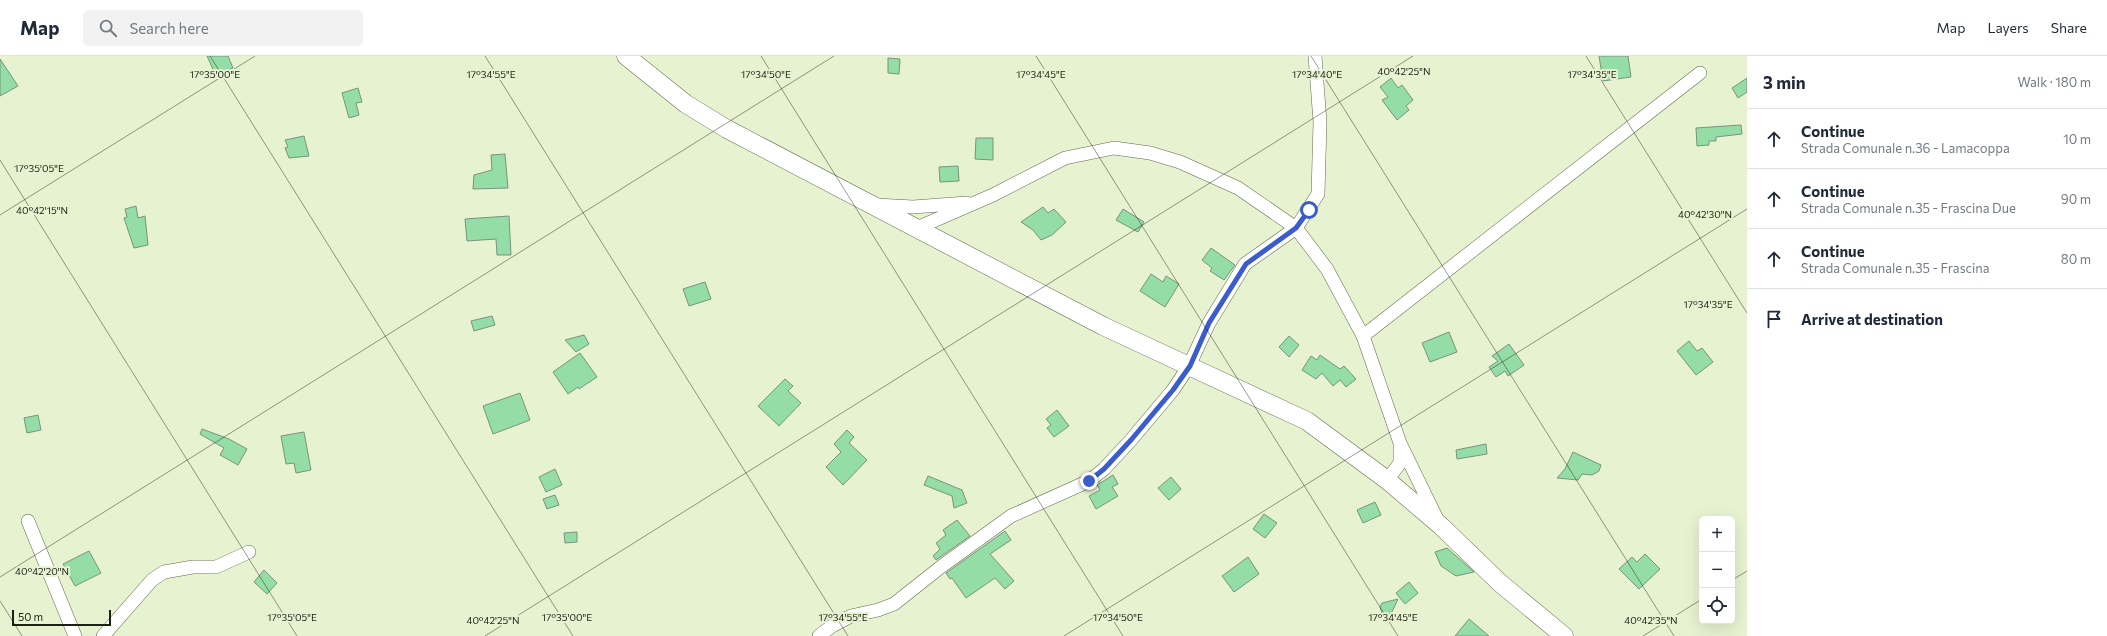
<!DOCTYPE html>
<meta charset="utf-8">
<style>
:root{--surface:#fff;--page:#f2f2f3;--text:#1f2937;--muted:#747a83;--line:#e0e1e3}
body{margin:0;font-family:Commissioner,sans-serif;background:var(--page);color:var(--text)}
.controls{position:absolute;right:12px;bottom:12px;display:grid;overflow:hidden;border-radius:6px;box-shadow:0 4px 16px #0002}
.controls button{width:36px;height:36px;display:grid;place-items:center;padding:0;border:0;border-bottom:1px solid var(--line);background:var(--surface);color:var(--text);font:20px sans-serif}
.scale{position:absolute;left:12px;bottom:10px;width:99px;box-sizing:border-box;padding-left:4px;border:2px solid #1d2115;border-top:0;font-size:11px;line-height:14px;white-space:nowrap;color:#1d2115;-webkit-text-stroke:3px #e7f2d1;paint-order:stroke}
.stop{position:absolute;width:12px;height:12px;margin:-9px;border:3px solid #3a5ccd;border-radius:50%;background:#fff}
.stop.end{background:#3a5ccd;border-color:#fff;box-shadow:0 1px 4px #0008}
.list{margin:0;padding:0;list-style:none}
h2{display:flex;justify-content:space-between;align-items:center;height:52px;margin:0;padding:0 16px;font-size:17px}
h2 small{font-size:13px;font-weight:400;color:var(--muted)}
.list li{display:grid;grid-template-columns:26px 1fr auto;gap:12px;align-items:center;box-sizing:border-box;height:60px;padding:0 16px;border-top:1px solid var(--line)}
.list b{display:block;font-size:15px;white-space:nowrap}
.list p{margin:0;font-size:13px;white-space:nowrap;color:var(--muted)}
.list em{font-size:13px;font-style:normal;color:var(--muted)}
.icon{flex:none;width:22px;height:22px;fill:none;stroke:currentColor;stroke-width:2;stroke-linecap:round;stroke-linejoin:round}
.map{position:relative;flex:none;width:1747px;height:580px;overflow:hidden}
header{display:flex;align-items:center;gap:24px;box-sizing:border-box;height:56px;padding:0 20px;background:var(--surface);border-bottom:1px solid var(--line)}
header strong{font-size:19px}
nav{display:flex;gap:22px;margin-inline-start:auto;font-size:14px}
.search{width:280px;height:36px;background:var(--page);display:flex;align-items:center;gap:10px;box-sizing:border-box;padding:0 14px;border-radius:6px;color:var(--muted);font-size:15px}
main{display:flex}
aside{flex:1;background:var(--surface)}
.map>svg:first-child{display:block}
</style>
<header>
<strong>Map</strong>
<div class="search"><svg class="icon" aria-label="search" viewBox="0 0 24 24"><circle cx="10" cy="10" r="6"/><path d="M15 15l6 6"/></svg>Search here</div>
<nav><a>Map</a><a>Layers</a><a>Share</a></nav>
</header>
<main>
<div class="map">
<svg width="1747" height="580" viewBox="0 0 1747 580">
<rect width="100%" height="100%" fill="#e7f2d1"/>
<g fill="#95dda7" stroke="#78947e">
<polygon points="207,0 228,0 233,12 216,20"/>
<polygon points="1599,0 1628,0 1631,21 1603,25"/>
<polygon points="888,2 900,3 899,18 888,17"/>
<polygon points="0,3 18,30 0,40"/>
<polygon points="1391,22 1398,32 1402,29 1413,44 1406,50 1409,54 1397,64 1382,44 1388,41 1380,31"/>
<polygon points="1747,22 1747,36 1738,42 1732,32"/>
<polygon points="358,32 362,46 356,47 359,59 349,62 342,37"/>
<polygon points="1741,69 1742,78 1716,81 1716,85 1709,85 1709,89 1697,90 1696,72"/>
<polygon points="304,80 309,100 289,102 285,92 288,91 285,84"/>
<polygon points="976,82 993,82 993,104 975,103"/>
<polygon points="505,98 508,132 473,133 474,119 492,114 491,99"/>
<polygon points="958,110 959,125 940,126 939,111"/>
<polygon points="136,150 138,162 145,160 148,189 134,192 124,162 127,161 125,153"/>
<polygon points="1043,151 1048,157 1054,153 1066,166 1052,179 1041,184 1033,174 1021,166"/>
<polygon points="1123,153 1144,166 1138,176 1116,164"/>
<polygon points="509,160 511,199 497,199 496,183 467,185 465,163"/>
<polygon points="1211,192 1235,209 1224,224 1210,215 1212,212 1202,204"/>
<polygon points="1151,218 1163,226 1166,220 1179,228 1165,251 1140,235"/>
<polygon points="705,226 711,243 689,250 683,233"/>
<polygon points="492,260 495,269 474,275 471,265"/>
<polygon points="1449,276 1457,296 1430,306 1422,287"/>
<polygon points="584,279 589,288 576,296 565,284"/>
<polygon points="1289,280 1299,289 1289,301 1279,291"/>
<polygon points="1689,285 1697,295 1702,292 1713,306 1696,319 1677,295"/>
<polygon points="1509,288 1524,309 1508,320 1505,315 1496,321 1489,311 1498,305 1492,300"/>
<polygon points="580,297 597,321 579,333 578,331 568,338 553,316"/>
<polygon points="1320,299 1340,313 1344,310 1356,323 1346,331 1340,324 1333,330 1322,317 1316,323 1302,314 1311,300 1317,304"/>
<polygon points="785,323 793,330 788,335 801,347 779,370 758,350"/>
<polygon points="520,337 530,364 493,378 483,350"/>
<polygon points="1057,354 1069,370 1054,381 1047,372 1051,369 1046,363"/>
<polygon points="38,359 41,374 27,377 24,362"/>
<polygon points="202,373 229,383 247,393 238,409 220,399 224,392 200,378"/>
<polygon points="847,374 854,381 849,387 867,404 843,429 826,411 841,396 834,388"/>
<polygon points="304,376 311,414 296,417 294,407 286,408 281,380"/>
<polygon points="1486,388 1487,398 1457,403 1456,394"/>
<polygon points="1573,396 1601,409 1599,415 1592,419 1582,418 1578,424 1557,422 1565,413"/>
<polygon points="555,413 562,429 546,436 539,421"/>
<polygon points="1113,419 1118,428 1112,431 1118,440 1096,453 1089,440 1100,434 1097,429"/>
<polygon points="928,420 962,434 967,447 954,452 952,440 924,429"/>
<polygon points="1171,421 1181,433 1169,444 1158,432"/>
<polygon points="555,439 559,449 547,453 543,443"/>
<polygon points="1375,446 1381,459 1363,467 1357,454"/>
<polygon points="1264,458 1277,467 1265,482 1253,473"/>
<polygon points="957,464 970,480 936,504 933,500 940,493 936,487 946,479 943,474"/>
<polygon points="1005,475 1011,484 990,498 1014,525 1005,533 995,522 966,542 952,522 950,523 946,517"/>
<polygon points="577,476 577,486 565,487 564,477"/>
<polygon points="1447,492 1464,507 1474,516 1456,520 1441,510 1435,496"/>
<polygon points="89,495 101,517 75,530 63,508"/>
<polygon points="1645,498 1660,513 1639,533 1619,513 1632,501 1637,506"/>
<polygon points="1248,501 1259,518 1234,536 1222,520"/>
<polygon points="264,514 277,527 267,538 254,526"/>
<polygon points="1409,526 1418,537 1405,548 1396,537"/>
<polygon points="1398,543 1391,558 1386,559 1382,557 1380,551 1382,547"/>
<polygon points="1469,563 1489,580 1455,580"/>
</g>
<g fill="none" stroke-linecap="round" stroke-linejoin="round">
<defs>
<g id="minor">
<polyline points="876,149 913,151 967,147"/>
<polyline points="917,172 993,139 1065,102 1114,92 1150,97 1180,106 1238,132 1296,172 1327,213 1363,280 1400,387 1437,463"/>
<polyline points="1363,280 1700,17"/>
<polyline points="1387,424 1400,407 1400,391"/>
<polyline points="28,465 75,580"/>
<polyline points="103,580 152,524 164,516 193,511 216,511 249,496"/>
<polyline points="819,580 832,570 851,560 878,554 894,548 942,510 1011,460 1089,425 1104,413 1131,384 1173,334 1189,310 1209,267 1245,208 1296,172 1318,138 1320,66 1315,0"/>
</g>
<polyline id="secondary" points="626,0 686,48 727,73 1103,270 1307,365 1387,424 1441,470 1500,527 1564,580"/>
</defs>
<use href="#minor" stroke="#606a4c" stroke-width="14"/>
<use href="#secondary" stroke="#606a4c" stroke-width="19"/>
<use href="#minor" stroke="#fff" stroke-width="13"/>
<use href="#secondary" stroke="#fff" stroke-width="18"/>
</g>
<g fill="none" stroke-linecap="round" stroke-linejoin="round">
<polyline stroke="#3a5ccd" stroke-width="5" points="1089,425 1104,413 1131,384 1173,334 1190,310 1209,267 1246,208 1296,172 1309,154"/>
</g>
<path fill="none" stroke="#1d2115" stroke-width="1" stroke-opacity="0.45" d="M210,0l363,580M485,0l363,580M761,0l362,580M1036,0l362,580M1311,0l363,580M1586,0l161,257M0,104l297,476M0,159l255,-159M0,521l834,-521M1732,524l15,-9M0,545l22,35M485,580l928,-580M1064,580l683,-427M1643,580l59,-37"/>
<g font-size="10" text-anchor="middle" fill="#1d2115" stroke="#e7f2d1" stroke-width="4" stroke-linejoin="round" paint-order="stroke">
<text x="1404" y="19">40°42'25"N</text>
<text x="1317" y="22">17°34'40"E</text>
<text x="215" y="22">17°35'00"E</text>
<text x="491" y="22">17°34'55"E</text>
<text x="766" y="22">17°34'50"E</text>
<text x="1041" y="22">17°34'45"E</text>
<text x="1592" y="22">17°34'35"E</text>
<text x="39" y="116">17°35'05"E</text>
<text x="42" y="158">40°42'15"N</text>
<text x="1705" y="162">40°42'30"N</text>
<text x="1708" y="252">17°34'35"E</text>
<text x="42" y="519">40°42'20"N</text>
<text x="292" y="565">17°35'05"E</text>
<text x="567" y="565">17°35'00"E</text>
<text x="843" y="565">17°34'55"E</text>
<text x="1118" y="565">17°34'50"E</text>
<text x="1393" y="565">17°34'45"E</text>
<text x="493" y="568">40°42'25"N</text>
<text x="1651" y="568">40°42'35"N</text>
</g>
</svg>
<div class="controls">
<button>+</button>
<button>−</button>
<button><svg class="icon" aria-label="locate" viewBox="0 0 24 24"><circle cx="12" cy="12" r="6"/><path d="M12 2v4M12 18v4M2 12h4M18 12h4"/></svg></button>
</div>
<div class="scale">50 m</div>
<div class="stop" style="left:1309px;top:154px"></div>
<div class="stop end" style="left:1089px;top:425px"></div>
</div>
<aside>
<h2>3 min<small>Walk · 180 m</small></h2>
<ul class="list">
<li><svg class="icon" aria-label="ahead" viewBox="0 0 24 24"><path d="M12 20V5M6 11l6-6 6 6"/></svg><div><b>Continue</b><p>Strada Comunale n.36 - Lamacoppa</p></div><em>10 m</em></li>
<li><svg class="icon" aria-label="ahead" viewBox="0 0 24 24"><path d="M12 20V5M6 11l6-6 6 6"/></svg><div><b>Continue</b><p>Strada Comunale n.35 - Frascina Due</p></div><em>90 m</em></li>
<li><svg class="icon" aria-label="ahead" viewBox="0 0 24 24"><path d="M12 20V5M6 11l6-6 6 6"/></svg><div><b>Continue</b><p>Strada Comunale n.35 - Frascina</p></div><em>80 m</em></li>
<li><svg class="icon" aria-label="arrive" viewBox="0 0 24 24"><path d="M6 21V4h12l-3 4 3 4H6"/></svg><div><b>Arrive at destination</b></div></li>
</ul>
</aside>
</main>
